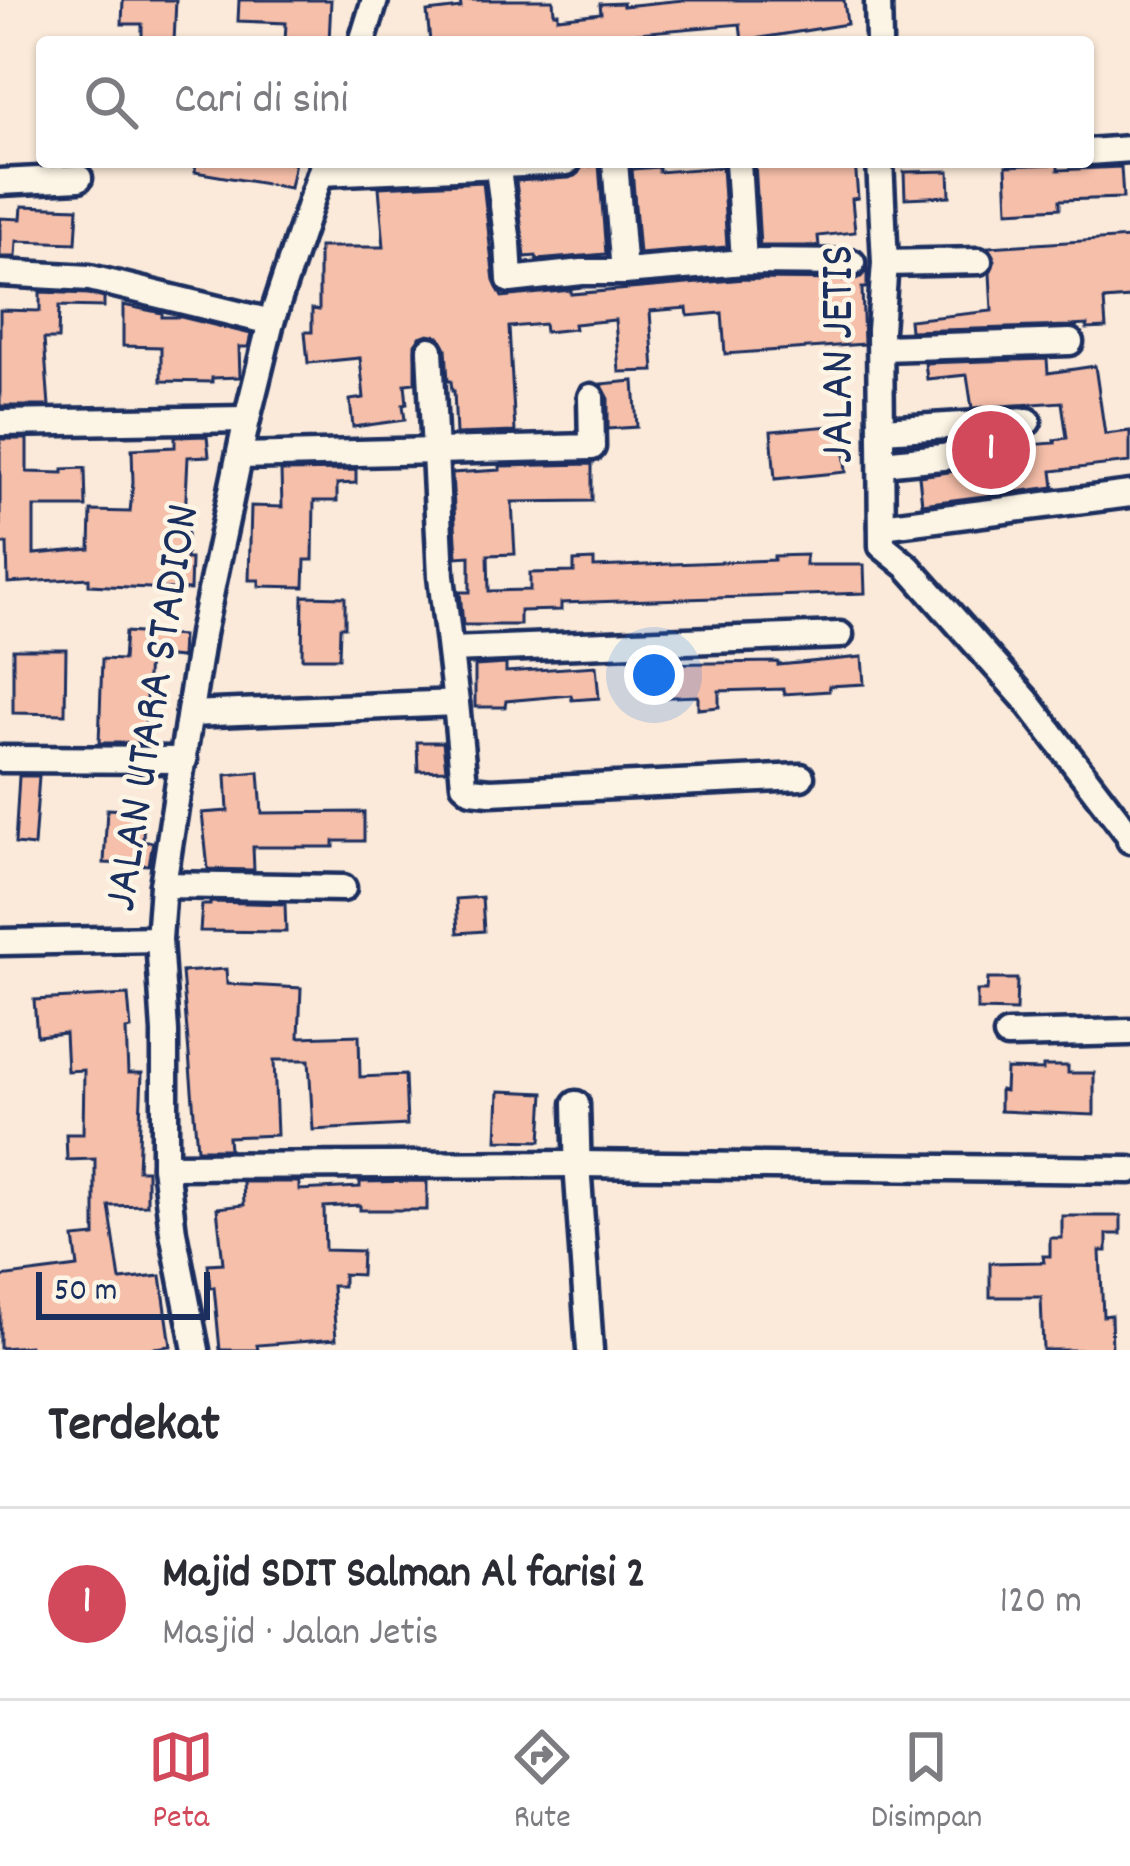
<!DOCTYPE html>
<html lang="id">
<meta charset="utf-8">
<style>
:root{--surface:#fff;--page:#f2f2f3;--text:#2b2b33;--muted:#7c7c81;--line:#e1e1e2;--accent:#d1495b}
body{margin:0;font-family:Dekko,sans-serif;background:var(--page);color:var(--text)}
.scale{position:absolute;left:36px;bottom:30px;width:174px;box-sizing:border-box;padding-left:12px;border:6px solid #1b2f5e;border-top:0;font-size:33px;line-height:42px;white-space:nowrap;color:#1b2f5e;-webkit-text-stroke:9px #fcf5e5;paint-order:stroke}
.you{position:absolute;left:654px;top:675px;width:42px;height:42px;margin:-30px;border:9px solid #fff;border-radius:50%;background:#1a73e8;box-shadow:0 0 0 18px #1a73e833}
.badge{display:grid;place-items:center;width:78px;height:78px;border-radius:50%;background:var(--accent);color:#fff;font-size:39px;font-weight:700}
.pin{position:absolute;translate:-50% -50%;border:6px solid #fff;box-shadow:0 3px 12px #0006}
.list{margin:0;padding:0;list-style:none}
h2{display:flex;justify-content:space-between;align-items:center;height:156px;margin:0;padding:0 48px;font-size:51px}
h2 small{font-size:39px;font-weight:400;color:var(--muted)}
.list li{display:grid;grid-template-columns:78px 1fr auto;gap:36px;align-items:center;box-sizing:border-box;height:192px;padding:0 48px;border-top:3px solid var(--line)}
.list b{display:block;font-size:45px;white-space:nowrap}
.list p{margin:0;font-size:39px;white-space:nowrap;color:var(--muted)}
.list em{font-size:39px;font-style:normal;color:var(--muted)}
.icon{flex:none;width:66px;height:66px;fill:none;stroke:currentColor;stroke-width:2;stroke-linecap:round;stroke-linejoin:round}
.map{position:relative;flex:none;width:1130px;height:1350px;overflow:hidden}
.search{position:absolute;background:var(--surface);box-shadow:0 3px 9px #0004;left:36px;right:36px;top:36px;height:132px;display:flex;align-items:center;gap:30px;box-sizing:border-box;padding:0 42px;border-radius:12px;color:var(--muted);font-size:45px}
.sheet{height:348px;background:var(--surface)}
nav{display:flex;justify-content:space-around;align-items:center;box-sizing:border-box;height:168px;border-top:3px solid var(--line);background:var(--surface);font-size:33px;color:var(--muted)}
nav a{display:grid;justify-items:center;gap:6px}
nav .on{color:var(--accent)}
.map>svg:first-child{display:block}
</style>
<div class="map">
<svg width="1130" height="1350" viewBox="0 0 1130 1350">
<rect width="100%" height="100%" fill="#fbead9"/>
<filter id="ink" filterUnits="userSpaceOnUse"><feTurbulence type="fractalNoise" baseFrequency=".00833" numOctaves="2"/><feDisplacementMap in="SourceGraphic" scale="24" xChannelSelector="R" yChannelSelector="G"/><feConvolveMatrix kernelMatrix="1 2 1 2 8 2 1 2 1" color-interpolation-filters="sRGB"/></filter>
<g filter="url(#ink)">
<g fill="#f6bfa9" stroke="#1b2f5e" stroke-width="3">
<polygon points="123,0 176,0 174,42 142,42 142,24 122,24"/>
<polygon points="239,0 331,0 329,42 285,42 286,23 238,21"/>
<polygon points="460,0 553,0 554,13 558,13 558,18 601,13 600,4 623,3 623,6 683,0 844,0 847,24 742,41 740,24 591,37 592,42 430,42 427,12 461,8"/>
<polygon points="196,162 295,162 290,188 195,172"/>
<polygon points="755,162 855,162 858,198 852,199 855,232 818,236 819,246 760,246"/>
<polygon points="1058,164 1058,170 1121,167 1123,198 1060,200 1060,208 1008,211 1006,166"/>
<polygon points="599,165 606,254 537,260 536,256 525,257 516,181 569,178 577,175 582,167"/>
<polygon points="659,167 659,172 722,167 727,247 639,254 632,169"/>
<polygon points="949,171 950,196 905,198 904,172"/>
<polygon points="483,182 494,281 502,297 571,290 571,294 745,279 852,280 861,277 867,270 867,288 862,288 864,344 725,354 722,313 688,316 687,308 650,311 654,371 619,372 615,320 574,324 575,329 545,332 544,324 509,327 515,432 456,434 454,391 452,391 451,381 448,381 446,348 439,336 428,334 420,337 415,344 415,383 405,384 407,404 403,405 405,420 353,427 350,400 364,398 360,358 308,363 305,332 312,332 312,309 319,310 319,247 384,247 379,187"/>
<polygon points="22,206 78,208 76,243 17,241 16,257 0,257 0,218 21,219"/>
<polygon points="1130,238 1130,298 1104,300 1106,328 1087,329 1087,325 1069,326 910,331 909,320 992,311 990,273 995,260 988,247"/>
<polygon points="40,292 88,294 104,298 104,307 59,306 58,339 44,339 49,406 0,406 0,310 40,311"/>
<polygon points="123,305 162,313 162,317 181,317 251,334 248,347 239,347 240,377 212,378 212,382 161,381 161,347 123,346"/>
<polygon points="1047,359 1048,373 1095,366 1105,434 1130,431 1130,462 1052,471 1054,487 922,504 919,476 970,469 980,456 981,440 1014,438 1015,446 1055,443 1054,440 1067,438 1062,402 972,408 967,375 927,379 925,363"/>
<polygon points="634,381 637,427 608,429 608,397 601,384"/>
<polygon points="842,425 846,472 775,479 771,431"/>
<polygon points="207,436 209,456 188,457 185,517 188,517 186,559 191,559 190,590 89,585 89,578 8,583 7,544 0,544 0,439 27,439 27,472 63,473 63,469 85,468 86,507 34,507 34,554 90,549 91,511 130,512 133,482 132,449 175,447 175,437"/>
<polygon points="592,464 592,501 512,502 515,554 488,555 489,591 530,590 530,573 574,572 574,561 594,560 594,567 774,560 774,556 806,555 806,565 864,565 865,593 561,603 561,610 520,611 520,625 463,625 460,592 470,592 470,556 457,557 452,473 500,470 500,466"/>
<polygon points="356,470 356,483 337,484 337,501 314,501 313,560 305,560 304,587 259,586 259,580 249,580 251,506 282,507 281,471"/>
<polygon points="303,596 345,597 345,627 340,627 339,658 302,658"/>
<polygon points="125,632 182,636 181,658 148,655 144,743 99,743 102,659 123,660"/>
<polygon points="13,649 66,649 65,714 13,713"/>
<polygon points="862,657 864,684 829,686 829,691 784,694 783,689 719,691 719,707 698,709 698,696 648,698 646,664 778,662 778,665"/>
<polygon points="506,664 506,672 596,666 599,698 572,700 571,695 506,701 505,707 475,707 475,666"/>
<polygon points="417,742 443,742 446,770 418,771"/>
<polygon points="259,772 262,813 364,812 364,841 334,841 334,847 253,847 254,870 208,869 202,813 228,811 226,775"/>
<polygon points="19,776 39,776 34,846 15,844"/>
<polygon points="107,809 144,811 143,842 153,842 149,865 104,863"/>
<polygon points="482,897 484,931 458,933 456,899"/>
<polygon points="210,902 285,904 286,932 200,931 202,905 210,905"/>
<polygon points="226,969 227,984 301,988 299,1037 359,1035 360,1077 405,1075 407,1125 313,1130 309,1060 274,1060 277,1135 228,1137 229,1149 197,1149 182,972"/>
<polygon points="988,979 1017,979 1016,1011 977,1010 977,991 987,991"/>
<polygon points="128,995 131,1029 126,1030 128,1073 142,1073 138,1170 147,1170 147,1205 109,1206 120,1280 161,1276 171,1346 135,1350 30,1350 29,1346 0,1348 0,1277 78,1267 74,1238 95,1236 95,1159 67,1160 66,1134 83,1134 84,1070 67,1071 65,1033 37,1036 34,1000"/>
<polygon points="1043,1066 1068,1066 1068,1073 1094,1073 1094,1115 1000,1111 1000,1090 1005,1091 1006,1069 1043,1070"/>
<polygon points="499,1091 544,1093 541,1141 497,1140"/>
<polygon points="427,1181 427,1210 360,1210 360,1205 324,1207 325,1250 362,1251 361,1275 343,1274 343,1286 332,1286 336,1339 257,1345 258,1350 220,1350 214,1287 210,1288 208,1264 223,1263 217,1208 244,1205 243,1182 299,1182 299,1190 360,1187 360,1182"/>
<polygon points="1062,1216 1121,1216 1121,1234 1107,1234 1107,1251 1100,1251 1103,1316 1111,1315 1112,1350 1043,1350 1041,1297 990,1297 990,1263 1044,1262 1043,1256 1050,1256 1050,1238 1062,1238"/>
</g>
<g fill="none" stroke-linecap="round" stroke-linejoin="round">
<defs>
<g id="minor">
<polyline points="878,0 879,42"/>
<polyline points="362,42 375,0"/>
<polyline points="1088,152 1130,149"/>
<polyline points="497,162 508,243 510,280 582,272 624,272 744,262 852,263"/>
<polyline points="615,162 624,272"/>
<polyline points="738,162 744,262"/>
<polyline points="880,162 885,263 880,330 882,546 908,567 1026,700 1130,836 1130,840"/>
<polyline points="321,173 567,162"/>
<polyline points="0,182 79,178"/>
<polyline points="885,263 979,261"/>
<polyline points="0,273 90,278 271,322"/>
<polyline points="882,348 1070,342"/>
<polyline points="0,423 247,419"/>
<polyline points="882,430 1028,421"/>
<polyline points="241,456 592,447 591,397"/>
<polyline points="882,463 962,455 965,449 962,426"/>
<polyline points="882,526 1130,494"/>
<polyline points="450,650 840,635"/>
<polyline points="456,703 464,784 471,790 490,792 801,777"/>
<polyline points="190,714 456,703 441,576 430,350"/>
<polyline points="0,759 184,760"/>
<polyline points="163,885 343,888"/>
<polyline points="0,942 159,939"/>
<polyline points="1007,1035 1130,1032"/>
<polyline points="576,1104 578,1178 590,1350"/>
<polyline points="165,1166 577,1164 1130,1170"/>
<polyline points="196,1350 173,1232 165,1166 165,1032 159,939 163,885 202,634 247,419 271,322 324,162"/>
</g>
</defs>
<use href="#minor" stroke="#1b2f5e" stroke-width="33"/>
<use href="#minor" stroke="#fcf5e5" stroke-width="24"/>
</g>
</g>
<g text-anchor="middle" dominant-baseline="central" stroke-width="9" stroke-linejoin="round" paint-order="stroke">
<g font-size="48" fill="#1b2f5e" stroke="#fcf5e5">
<text transform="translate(841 354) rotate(-90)">JALAN JETIS</text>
<text transform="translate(155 708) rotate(-81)">JALAN UTARA STADION</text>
</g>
</g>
</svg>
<div class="scale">50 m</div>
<div class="you"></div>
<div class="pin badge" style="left:991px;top:450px">1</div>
<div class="search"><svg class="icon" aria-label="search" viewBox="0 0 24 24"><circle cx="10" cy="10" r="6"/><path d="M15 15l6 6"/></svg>Cari di sini</div>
</div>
<section class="sheet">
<h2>Terdekat<small></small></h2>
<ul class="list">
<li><span class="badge">1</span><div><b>Majid SDIT Salman Al farisi 2</b><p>Masjid · Jalan Jetis</p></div><em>120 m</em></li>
</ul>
</section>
<nav>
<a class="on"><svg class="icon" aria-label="map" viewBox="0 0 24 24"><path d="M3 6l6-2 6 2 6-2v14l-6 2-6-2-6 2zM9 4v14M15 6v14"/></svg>Peta</a>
<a><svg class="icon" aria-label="directions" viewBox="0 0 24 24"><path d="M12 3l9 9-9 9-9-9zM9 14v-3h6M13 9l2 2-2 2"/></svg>Rute</a>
<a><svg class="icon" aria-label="saved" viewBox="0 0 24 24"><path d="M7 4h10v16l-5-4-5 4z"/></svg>Disimpan</a>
</nav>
